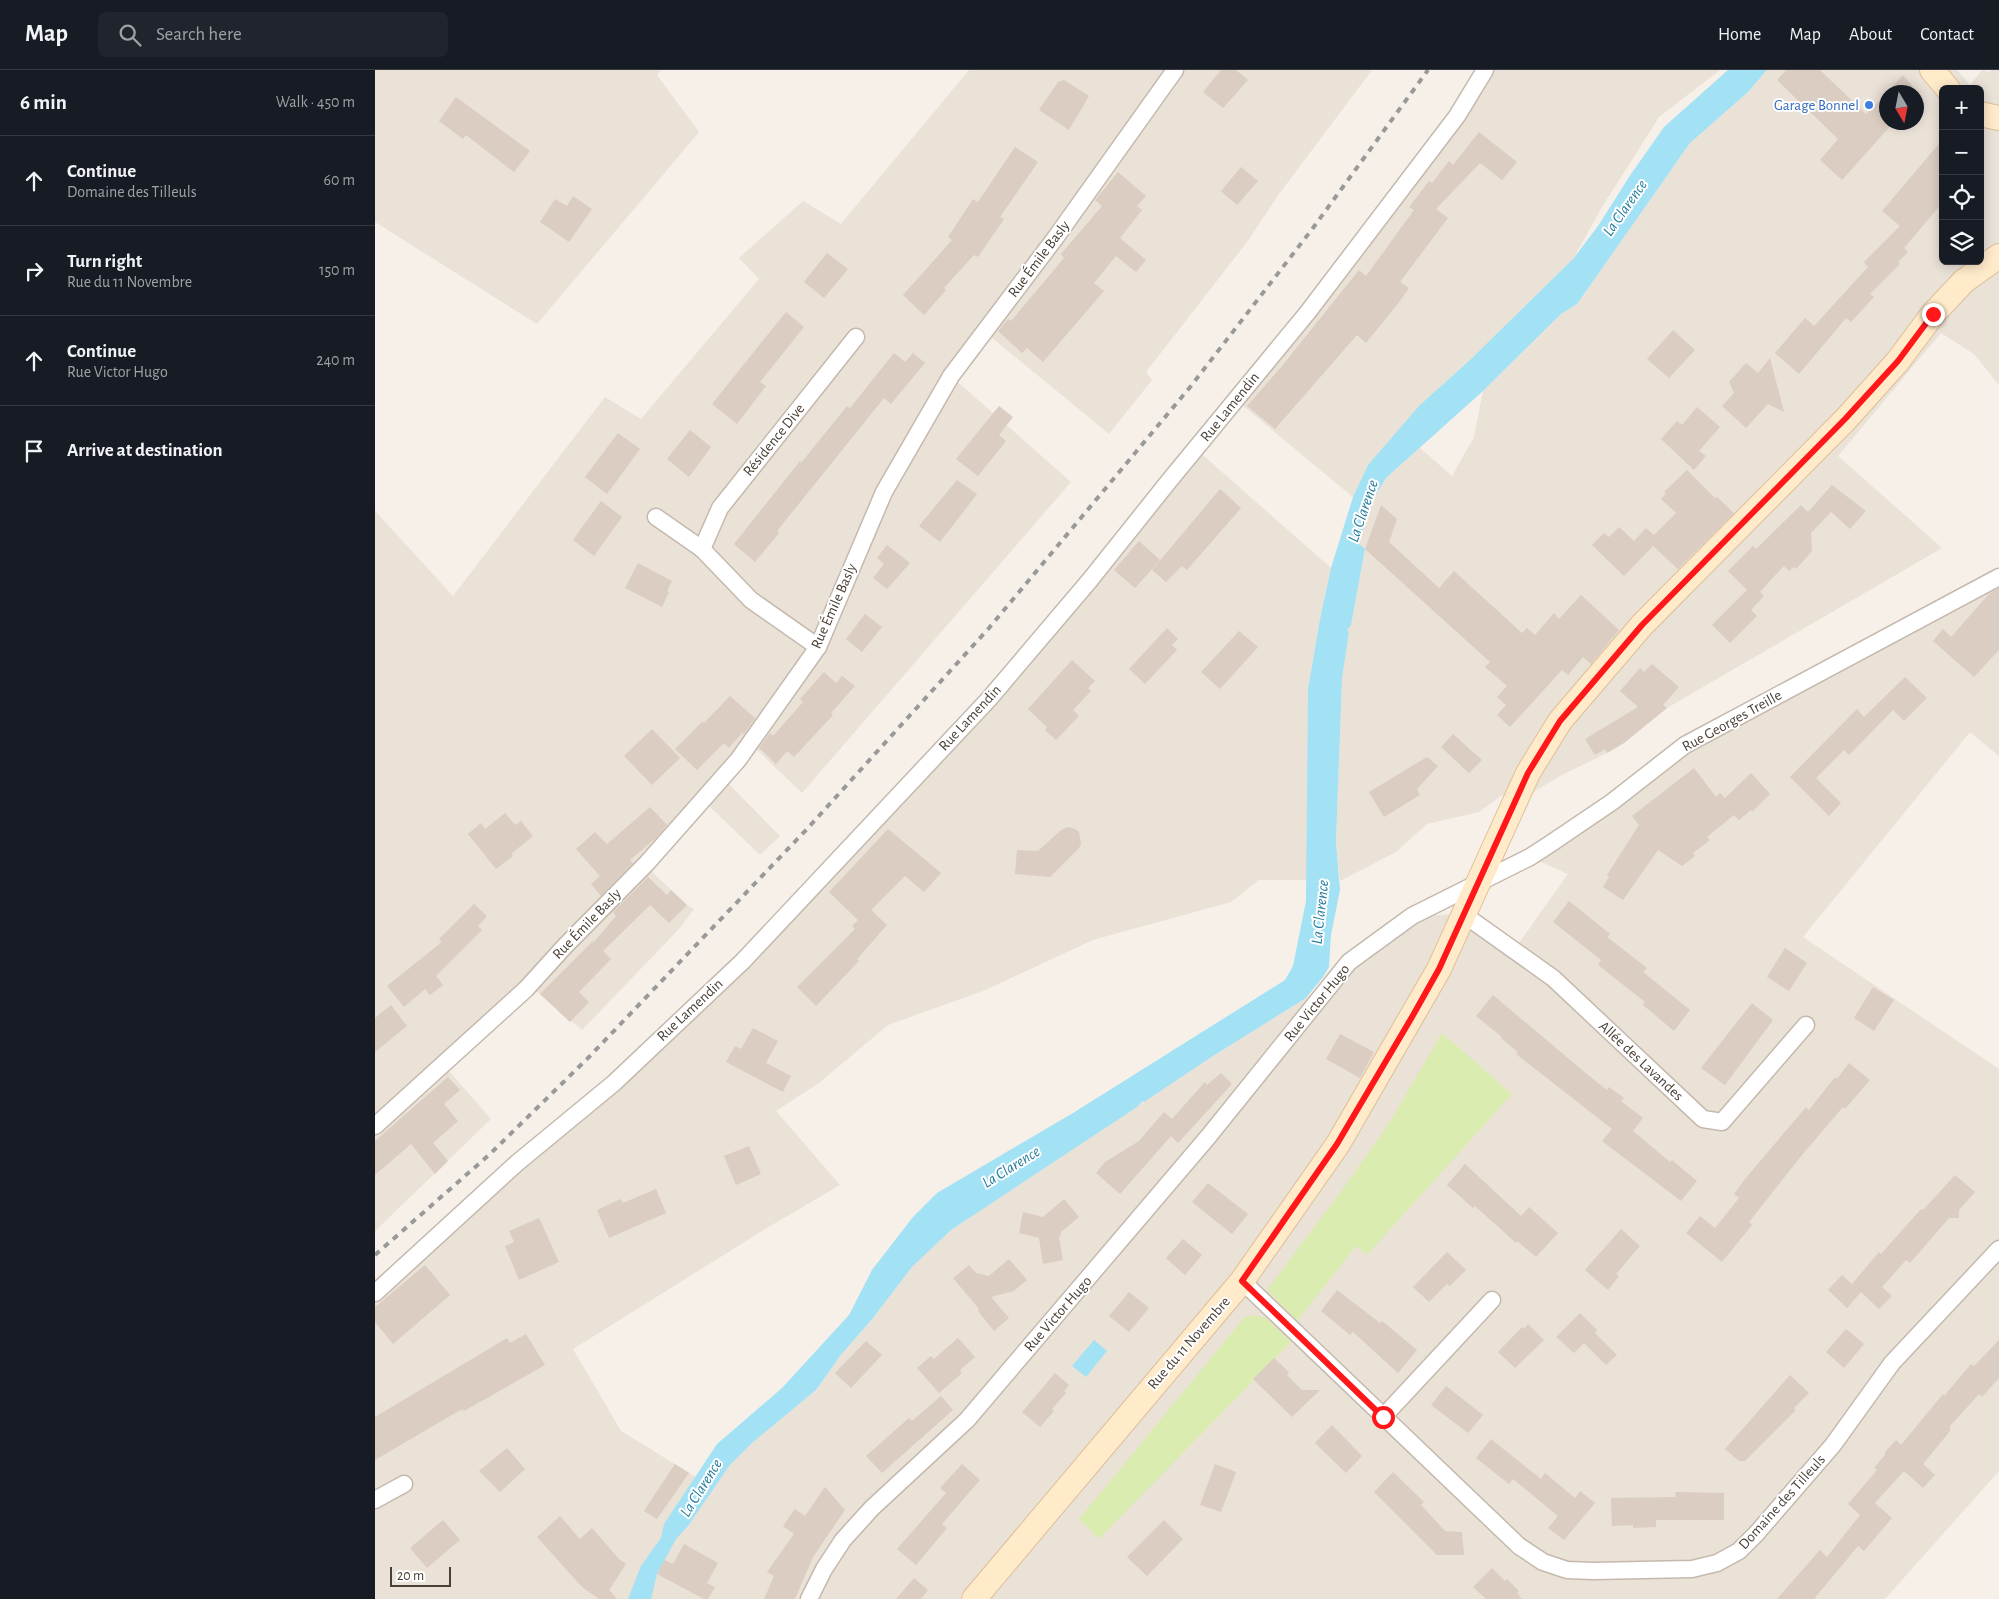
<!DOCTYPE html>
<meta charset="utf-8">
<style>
:root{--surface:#171b24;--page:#20242c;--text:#f1f3f6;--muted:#9ea1a6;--line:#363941}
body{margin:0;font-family:"Alegreya Sans",sans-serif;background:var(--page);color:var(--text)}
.controls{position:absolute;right:15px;top:15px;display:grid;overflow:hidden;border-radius:8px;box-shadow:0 2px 12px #0003}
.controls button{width:45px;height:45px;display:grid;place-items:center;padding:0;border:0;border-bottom:1px solid var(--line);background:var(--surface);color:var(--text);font:25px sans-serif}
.compass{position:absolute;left:1504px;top:15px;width:45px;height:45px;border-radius:50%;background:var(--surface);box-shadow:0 2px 12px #0003;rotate:170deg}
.scale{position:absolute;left:15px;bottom:12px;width:61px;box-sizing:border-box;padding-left:5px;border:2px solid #4a4037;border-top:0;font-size:14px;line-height:18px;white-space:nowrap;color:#4a4037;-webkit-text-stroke:4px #fff;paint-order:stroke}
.stop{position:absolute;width:15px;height:15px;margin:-11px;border:4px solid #ff171a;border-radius:50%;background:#fff}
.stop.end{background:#ff171a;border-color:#fff;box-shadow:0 1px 5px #0008}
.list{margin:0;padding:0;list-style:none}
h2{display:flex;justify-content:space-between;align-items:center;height:65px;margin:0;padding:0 20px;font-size:21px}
h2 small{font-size:16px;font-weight:400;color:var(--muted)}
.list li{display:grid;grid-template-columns:32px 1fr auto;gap:15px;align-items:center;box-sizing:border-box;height:90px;padding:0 20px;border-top:1px solid var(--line)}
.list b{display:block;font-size:19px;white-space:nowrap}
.list p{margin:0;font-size:16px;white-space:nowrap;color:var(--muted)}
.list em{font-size:16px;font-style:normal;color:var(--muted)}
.icon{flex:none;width:28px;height:28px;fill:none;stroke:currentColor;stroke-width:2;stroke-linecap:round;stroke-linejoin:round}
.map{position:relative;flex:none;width:1624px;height:1529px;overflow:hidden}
header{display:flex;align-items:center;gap:30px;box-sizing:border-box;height:70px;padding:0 25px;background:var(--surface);border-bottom:1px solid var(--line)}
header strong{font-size:24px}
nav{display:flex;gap:28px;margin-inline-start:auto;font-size:18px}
.search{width:350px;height:45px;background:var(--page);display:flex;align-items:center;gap:12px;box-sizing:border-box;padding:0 18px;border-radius:8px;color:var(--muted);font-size:19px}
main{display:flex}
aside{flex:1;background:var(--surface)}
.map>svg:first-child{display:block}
</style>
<header>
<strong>Map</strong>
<div class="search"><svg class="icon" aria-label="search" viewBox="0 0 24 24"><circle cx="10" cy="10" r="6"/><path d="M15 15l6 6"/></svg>Search here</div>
<nav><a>Home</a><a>Map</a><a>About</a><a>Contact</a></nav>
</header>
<main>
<aside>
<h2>6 min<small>Walk · 450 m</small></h2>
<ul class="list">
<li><svg class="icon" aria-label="ahead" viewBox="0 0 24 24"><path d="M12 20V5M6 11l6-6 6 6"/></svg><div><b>Continue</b><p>Domaine des Tilleuls</p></div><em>60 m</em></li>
<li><svg class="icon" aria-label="right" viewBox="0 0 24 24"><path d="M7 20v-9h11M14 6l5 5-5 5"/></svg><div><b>Turn right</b><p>Rue du 11 Novembre</p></div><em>150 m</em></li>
<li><svg class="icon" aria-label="ahead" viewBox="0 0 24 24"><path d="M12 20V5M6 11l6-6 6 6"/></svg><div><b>Continue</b><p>Rue Victor Hugo</p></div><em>240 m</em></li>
<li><svg class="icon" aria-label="arrive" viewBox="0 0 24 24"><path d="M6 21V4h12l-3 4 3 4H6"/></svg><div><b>Arrive at destination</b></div></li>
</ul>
</aside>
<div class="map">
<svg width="1624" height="1529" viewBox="0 0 1624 1529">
<rect width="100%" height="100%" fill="#f6f0e9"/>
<g fill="#eae1d7" fill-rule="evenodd">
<polygon points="0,0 286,0 282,5 324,62 162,254 0,152"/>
<polygon points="594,0 997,0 904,124 872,172 771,302 777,310 734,364 610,262 576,306 696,412 427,723 380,678 348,708 405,766 385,785 328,730 272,793 276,801 312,835 319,839 305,858 207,960 154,915 68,994 116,1049 0,1161 0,441 78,526 230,327 266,349 384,209 364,188 428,131 466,154"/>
<polygon points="1110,0 1345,0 1284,47 1227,137 1198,189 1096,289 1069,313 993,395 978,427 861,330"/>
<path d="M1392,0h190l13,15 12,-15 7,2 2,-2h8v315l-25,-31 -33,-21 -103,123 104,92 -275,160 -43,35 -17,10 -45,22 -48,28 -12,-8 -23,17 -52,12 -31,28 -56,29 -4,-39 6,-163 7,-47 -2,-2 4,-6 14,-74 -7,-7 16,-45 12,-20 34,-30 32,28 22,-39 9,-46 62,-61 16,-16 16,-10 113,-161 58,-51zM1568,19h37v172h-37zM1512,22h30v30h-30z"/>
<polygon points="821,379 956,498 945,549 933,619 932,810 884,810 856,832 718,870 608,921 513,955 444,1013 401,1041 465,1115 392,1158 198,1279 246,1361 321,1407 339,1416 354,1396 377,1373 441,1320 465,1286 498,1248 537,1197 576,1160 838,986 931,928 952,919 1037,846 1088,844 1139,880 1193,804 1155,787 1310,675 1624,507 1624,686 1595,662 1428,867 1624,999 1624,1401 1510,1529 0,1529 0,1223 239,1013 614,629"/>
</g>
<g fill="#dbecb0">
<polygon points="1067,963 1137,1024 992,1185 981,1176 922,1251 892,1220 973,1112 1014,1053"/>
<polygon points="879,1245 891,1248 916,1272 724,1469 704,1449 869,1248"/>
</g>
<g fill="#a3e1f5">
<polygon points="1353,0 1392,0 1373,22 1315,73 1202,234 1186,244 1108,321 1011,408 999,428 983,473 990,479 976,555 972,560 974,562 967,609 961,772 965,820 956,865 954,897 948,907 931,928 838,986 769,1032 768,1031 762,1037 576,1160 537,1197 498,1248 465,1286 441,1320 377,1373 354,1396 313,1456 301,1469 282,1504 276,1529 253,1529 266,1496 286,1468 289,1454 342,1374 407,1318 474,1245 497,1200 538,1147 562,1123 698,1043 910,910 918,896 931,831 933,619 945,549 956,498 978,427 993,395 1044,336 1096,289 1198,189 1223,156 1256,104 1289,57"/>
<polygon points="719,1270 732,1281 711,1307 697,1296"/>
</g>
<g fill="#dbcdc1">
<polygon points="846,0 861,0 873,10 848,38 828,22"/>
<polygon points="1411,0 1445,0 1491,44 1512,23 1512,52 1519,52 1467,110 1445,90 1463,69 1402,10"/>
<polygon points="1528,5 1544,24 1542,27 1542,22 1512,22"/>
<polygon points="689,10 714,26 694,60 664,40 683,12"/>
<polygon points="81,27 155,81 139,102 91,65 88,69 64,51"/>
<polygon points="1104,62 1142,92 1127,110 1105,93 1061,139 1073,148 1025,212 1034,218 1025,231 991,273 982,265 900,359 872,336 907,296 984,200 991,206 1039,140 1034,137 1054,111 1057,113 1074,91 1078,95"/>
<polygon points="1568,69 1568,132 1529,178 1533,182 1523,192 1525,194 1495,224 1499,227 1476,252 1471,248 1424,304 1400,283 1430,248 1439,256 1493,197 1489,192 1525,156 1507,141"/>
<polygon points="640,77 663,92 625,147 629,149 603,187 599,185 569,218 571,220 549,245 528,225 577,170 573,167 598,129 603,132"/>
<polygon points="866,97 883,111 862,135 846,121"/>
<polygon points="743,102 771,126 762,136 767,140 745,168 771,190 761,202 741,186 719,213 729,221 668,292 652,278 647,283 623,261 633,249 636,251 689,188 686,184 727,136 720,130"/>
<polygon points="198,126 217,139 194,172 165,152 180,129 192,136"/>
<polygon points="452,183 473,199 449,228 429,212"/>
<polygon points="411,242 429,257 385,312 391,316 362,354 337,334"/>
<polygon points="1298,260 1320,280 1294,308 1272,289"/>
<polygon points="519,283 530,292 538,283 550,293 516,334 509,328 402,461 404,463 380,492 359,474 425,391 426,393 472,336 475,338"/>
<polygon points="1395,288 1409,342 1393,334 1371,358 1347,336 1359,323 1354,312 1371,293 1383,303"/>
<polygon points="624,336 638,347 624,365 631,371 603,406 581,389"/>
<polygon points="1322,337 1345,357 1324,381 1331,386 1319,400 1286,369 1302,351 1307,355"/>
<polygon points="315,360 336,377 314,407 292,389"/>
<polygon points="243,363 265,379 232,424 210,407"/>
<polygon points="1312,400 1340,428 1342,427 1359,443 1303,499 1278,476 1249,506 1217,475 1229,463 1234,467 1244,457 1259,471 1271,458 1279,465 1301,443 1286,429 1291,423 1289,422"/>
<polygon points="582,410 602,424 565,472 544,456"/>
<polygon points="1457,415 1491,441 1475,459 1456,442 1436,463 1437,481 1421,499 1419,497 1414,501 1409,496 1406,499 1385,522 1389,526 1376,540 1382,546 1355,573 1337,555 1372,520 1353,501 1378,476 1381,479 1426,435 1433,442"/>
<polygon points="845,419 866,438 812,500 807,496 791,512 777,500"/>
<polygon points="226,431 247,447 219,486 198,470"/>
<polygon points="1006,435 1022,449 1014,472 1064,518 1079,501 1147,563 1152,558 1160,565 1179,543 1184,549 1206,525 1244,560 1216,594 1208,587 1193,605 1187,600 1135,657 1122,645 1131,635 1122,627 1132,616 1110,597 1115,592 990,479"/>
<polygon points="764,471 785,490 760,518 739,500"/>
<polygon points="512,475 535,493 512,519 498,508 509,494 502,488"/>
<polygon points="263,493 297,511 292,521 294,522 287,537 250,518"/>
<polygon points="1624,518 1624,580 1599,607 1558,571 1568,559 1576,567 1614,524"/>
<polygon points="490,544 507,557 487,582 471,569"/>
<polygon points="792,558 803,569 797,575 802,580 770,614 754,599"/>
<polygon points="864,561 883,577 845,619 826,602"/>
<polygon points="697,590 720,611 713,618 716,621 698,640 704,646 681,670 670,660 672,657 653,639"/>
<polygon points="1277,594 1304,617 1288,635 1292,638 1249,673 1232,683 1230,679 1220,685 1210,669 1263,637 1245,621 1265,598 1269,602"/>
<polygon points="449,602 461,613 467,606 480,616 456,643 458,645 419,687 412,681 401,694 384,678 395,663 398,666 428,632 425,629"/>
<polygon points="1530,607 1552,628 1529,651 1518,640 1474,685 1469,680 1441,708 1466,733 1454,746 1415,707 1482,639 1489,647"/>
<polygon points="355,626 380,648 369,664 367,663 354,678 349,673 322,700 300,679 327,652 329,653"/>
<polygon points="277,659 305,688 277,715 249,686"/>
<polygon points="1078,664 1107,690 1094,703 1066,677"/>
<polygon points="1052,687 1063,696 1042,719 1045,725 1009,747 994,722"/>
<polygon points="1319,698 1341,727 1345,723 1350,728 1376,703 1395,724 1377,742 1376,740 1364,750 1359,745 1332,767 1335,770 1318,783 1320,786 1307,796 1283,780 1248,830 1228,817 1234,807 1232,805 1264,755 1257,746"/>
<polygon points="275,737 292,755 282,767 255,790 258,793 226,826 216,814 225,806 201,779 220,762 232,774"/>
<polygon points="130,743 140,755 146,751 158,766 136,784 138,786 121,799 93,764 106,753 110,759"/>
<polygon points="693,757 700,759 704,762 706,774 704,778 675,807 640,804 642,780 663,781 686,760"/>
<polygon points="513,759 566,803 549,822 530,806 496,840 512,855 482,889 484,891 441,936 422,917 480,859 477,856 483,850 454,822"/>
<polygon points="273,807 292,825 296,820 312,835 294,853 275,835 228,881 236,889 204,922 214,932 195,952 165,924 218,871 219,872 241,846 238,842"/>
<polygon points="1194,831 1235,864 1232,867 1272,898 1268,902 1315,940 1299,961 1268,935 1270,932 1223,895 1226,890 1178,852"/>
<polygon points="99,834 112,846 103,856 107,860 61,906 68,915 55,925 50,919 29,937 12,916 67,872 64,869"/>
<polygon points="1410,878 1432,893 1414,921 1392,907"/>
<polygon points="1498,917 1519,930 1499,961 1479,948"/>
<polygon points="1118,925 1213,1005 1232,1020 1234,1017 1249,1028 1246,1031 1268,1048 1258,1061 1295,1092 1297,1090 1322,1111 1306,1131 1227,1071 1237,1059 1141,984 1143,982 1126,968 1127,967 1101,946"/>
<polygon points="1377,933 1398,950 1350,1015 1326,998"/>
<polygon points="16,935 32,956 0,982 0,948"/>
<polygon points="378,958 403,971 391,993 416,1006 408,1022 351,992 360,976 366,979"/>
<polygon points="965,964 999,982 985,1008 951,989"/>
<polygon points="1474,993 1495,1010 1470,1039 1468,1037 1427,1085 1374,1152 1377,1155 1347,1192 1311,1163 1325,1146 1340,1158 1364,1128 1359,1124 1370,1109 1431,1037 1434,1040 1460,1007 1462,1009"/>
<polygon points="846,1003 857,1014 803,1073 796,1066 745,1124 721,1103 730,1092 764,1071 789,1042 797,1049 830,1012 832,1015"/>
<polygon points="73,1007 85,1020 69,1034 83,1051 58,1073 73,1091 60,1104 36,1074 0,1105 0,1071"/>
<polygon points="374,1076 386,1104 361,1115 349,1086"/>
<polygon points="1090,1094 1146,1146 1154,1137 1183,1163 1161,1187 1142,1171 1141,1173 1100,1136 1098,1138 1072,1115"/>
<polygon points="1580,1105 1600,1122 1584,1140 1584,1148 1574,1148 1535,1193 1531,1190 1507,1217 1517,1226 1504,1239 1486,1222 1472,1238 1453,1220 1467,1205 1477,1214 1504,1182 1506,1184 1546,1139 1548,1140"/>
<polygon points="833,1113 873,1144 857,1164 817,1132"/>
<polygon points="281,1119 291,1143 234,1168 222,1140 246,1129 248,1133"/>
<polygon points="689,1129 704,1147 687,1161 684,1168 688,1190 668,1194 664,1168 644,1163 648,1142 668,1147"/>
<polygon points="164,1148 184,1192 144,1210 130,1176 139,1172 134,1161"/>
<polygon points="1246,1159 1265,1176 1241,1204 1244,1206 1233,1220 1210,1200"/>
<polygon points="808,1169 827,1185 810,1205 791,1188"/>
<polygon points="1072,1182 1091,1200 1075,1216 1072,1214 1054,1232 1038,1217"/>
<polygon points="634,1189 652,1210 639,1221 616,1227 634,1248 619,1261 603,1241 604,1239 578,1208 594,1195 601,1203 614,1206"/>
<polygon points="50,1195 75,1225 18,1274 0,1252 0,1237"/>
<polygon points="962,1220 1005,1253 1007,1251 1042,1280 1023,1303 978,1262 975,1265 946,1241"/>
<polygon points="754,1222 774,1238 754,1262 734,1246"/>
<polygon points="1205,1243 1222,1260 1220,1263 1242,1285 1231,1295 1209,1273 1199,1283 1181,1267"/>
<polygon points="1153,1254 1169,1270 1140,1298 1123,1282 1147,1257 1149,1259"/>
<polygon points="1471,1259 1489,1274 1469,1298 1451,1282"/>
<polygon points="151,1264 170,1295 89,1341 87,1339 0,1390 0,1347 132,1268 135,1273"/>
<polygon points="583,1268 600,1287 585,1300 587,1303 564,1323 542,1298 556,1286 559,1289"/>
<polygon points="1624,1270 1624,1308 1607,1327 1604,1324 1575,1356 1575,1361 1548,1394 1560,1405 1548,1418 1529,1401 1500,1433 1517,1448 1489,1481 1483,1476 1439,1529 1402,1529 1445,1480 1452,1487 1485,1445 1473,1434 1502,1400 1499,1398 1510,1385 1510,1382 1521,1370 1526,1375 1568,1324 1569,1326 1596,1294 1599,1296"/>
<polygon points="491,1271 507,1285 476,1318 460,1303"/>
<polygon points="899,1288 914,1302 912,1305 927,1320 945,1320 917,1347 878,1309"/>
<polygon points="680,1303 694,1315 689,1321 691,1323 677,1339 679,1341 665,1357 647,1342"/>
<polygon points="1415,1305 1434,1323 1419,1338 1421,1340 1370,1391 1364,1391 1350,1379"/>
<polygon points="1071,1316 1108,1345 1093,1363 1056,1335"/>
<polygon points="566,1326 578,1340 507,1403 491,1386 534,1348 537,1351"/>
<polygon points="957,1355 987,1386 971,1403 940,1373"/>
<polygon points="1116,1369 1166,1409 1170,1403 1200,1428 1205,1421 1220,1433 1189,1470 1173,1458 1183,1446 1138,1409 1134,1414 1101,1388"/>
<polygon points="132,1378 150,1399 125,1422 104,1401"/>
<polygon points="300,1394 314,1403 282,1449 269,1441"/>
<polygon points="587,1394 605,1410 567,1454 572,1458 541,1495 522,1479 571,1423 565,1418"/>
<polygon points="840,1394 861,1402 846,1442 825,1435"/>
<polygon points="1018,1402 1049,1432 1046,1435 1070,1461 1087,1462 1089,1485 1062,1485 999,1422"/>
<polygon points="450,1417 470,1440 438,1487 420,1529 389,1529 399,1506 392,1502 419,1464 408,1456 420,1439 430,1446"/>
<polygon points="1300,1422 1349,1423 1349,1450 1281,1450 1281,1457 1258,1458 1258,1455 1237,1456 1236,1428 1301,1427"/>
<polygon points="185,1446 205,1469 217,1458 244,1489 251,1494 234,1520 242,1529 224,1529 207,1517 162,1467"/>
<polygon points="68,1450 85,1470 52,1498 35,1478"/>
<polygon points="789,1450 808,1469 772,1506 752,1487"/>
<polygon points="309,1474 343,1493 332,1513 340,1517 333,1529 329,1529 282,1504 290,1490 298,1494"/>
<polygon points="1117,1498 1130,1511 1132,1509 1144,1521 1142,1523 1147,1529 1111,1529 1098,1517"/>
<polygon points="539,1508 553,1520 546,1529 521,1529"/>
</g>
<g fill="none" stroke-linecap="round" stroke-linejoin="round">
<defs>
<g id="street">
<polyline points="281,447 327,479 376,530 443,577"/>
<polyline points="327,479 345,438 481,267"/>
<polyline points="1088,844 1178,908 1328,1049 1347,1052 1431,955"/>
<polyline points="0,1056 151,919 190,876 272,793 363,690 443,577 509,422 576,306 681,167 800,0"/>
<polyline points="867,1211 1144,1476 1168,1492 1192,1500 1218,1501 1317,1499 1342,1493 1364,1481 1381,1464 1458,1375 1517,1293 1624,1179"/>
<polyline points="0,1223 142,1093 239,1013 368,891 614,629 715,510 794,411 933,242 1082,46 1110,0"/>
<polyline points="1008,1347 1117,1230"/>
<polyline points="0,1430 29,1414"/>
<polyline points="434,1529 449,1499 468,1470 497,1438 592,1350 833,1067 974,892 1037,846 1155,787 1175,774 1237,732 1310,675 1624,507"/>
</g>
<g id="secondary">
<polyline points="1557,0 1573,19"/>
<polyline points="1605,44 1624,48"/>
<polyline points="599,1529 867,1211 963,1074 1064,899 1153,703 1185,651 1267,555 1471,349 1523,291 1558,244 1589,211 1624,186"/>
</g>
</defs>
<use href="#street" stroke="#c5b9ae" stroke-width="19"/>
<use href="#secondary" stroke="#dcbf99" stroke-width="26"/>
<use href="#street" stroke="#fff" stroke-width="16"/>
<use href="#secondary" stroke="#ffeaca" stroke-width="24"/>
<polyline stroke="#999" stroke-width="4" stroke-dasharray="6 6" stroke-linecap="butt" points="0,1185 115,1084 213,988 432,759 614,558 816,316 938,158 1053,0"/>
</g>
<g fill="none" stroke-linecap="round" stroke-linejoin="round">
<polyline stroke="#ff171a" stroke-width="6" points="1008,1347 867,1211 962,1074 1037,947 1064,899 1153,703 1185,651 1267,555 1471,348 1523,291 1558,244"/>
</g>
<circle fill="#3f7fe0" stroke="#fff" stroke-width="2" cx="1494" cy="35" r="5"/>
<g text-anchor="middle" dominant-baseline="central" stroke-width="4" stroke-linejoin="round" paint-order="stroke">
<g font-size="15" fill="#366cbe" stroke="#fff" text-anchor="end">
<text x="1484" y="35">Garage Bonnel</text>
</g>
<g font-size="15" fill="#4a4037" stroke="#fff">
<text transform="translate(664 189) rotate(-53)">Rue Émile Basly</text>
<text transform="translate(855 337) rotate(-51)">Rue Lamendin</text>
<text transform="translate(399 370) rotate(-51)">Résidence Dive</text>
<text transform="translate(459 536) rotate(-66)">Rue Émile Basly</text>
<text transform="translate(595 648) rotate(-47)">Rue Lamendin</text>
<text transform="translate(1357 651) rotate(-29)">Rue Georges Treille</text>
<text transform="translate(212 854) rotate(-46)">Rue Émile Basly</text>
<text transform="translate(942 933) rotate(-51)">Rue Victor Hugo</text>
<text transform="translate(315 940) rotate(-43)">Rue Lamendin</text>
<text transform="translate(1266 991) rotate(43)">Allée des Lavandes</text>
<text transform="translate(683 1244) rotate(-49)">Rue Victor Hugo</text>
<text transform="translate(814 1273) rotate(-49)">Rue du 11 Novembre</text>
<text transform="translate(1407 1432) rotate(-48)">Domaine des Tilleuls</text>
</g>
<g font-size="16" font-style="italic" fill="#237c9c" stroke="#fff">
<text transform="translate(1250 138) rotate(-55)">La Clarence</text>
<text transform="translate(988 441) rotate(-71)">La Clarence</text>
<text transform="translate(945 842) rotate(-84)">La Clarence</text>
<text transform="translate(636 1097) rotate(-32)">La Clarence</text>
<text transform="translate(326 1418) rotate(-58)">La Clarence</text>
</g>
</g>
</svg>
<div class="controls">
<button>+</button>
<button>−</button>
<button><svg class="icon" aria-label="locate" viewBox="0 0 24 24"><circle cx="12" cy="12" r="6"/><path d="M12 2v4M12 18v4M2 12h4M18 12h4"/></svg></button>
<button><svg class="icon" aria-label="layers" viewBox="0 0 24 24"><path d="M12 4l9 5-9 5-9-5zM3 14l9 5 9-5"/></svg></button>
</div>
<svg class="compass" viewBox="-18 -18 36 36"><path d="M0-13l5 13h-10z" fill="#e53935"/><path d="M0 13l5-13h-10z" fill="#9ea1a6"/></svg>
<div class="scale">20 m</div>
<div class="stop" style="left:1008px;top:1347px"></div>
<div class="stop end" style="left:1558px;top:244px"></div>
</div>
</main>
